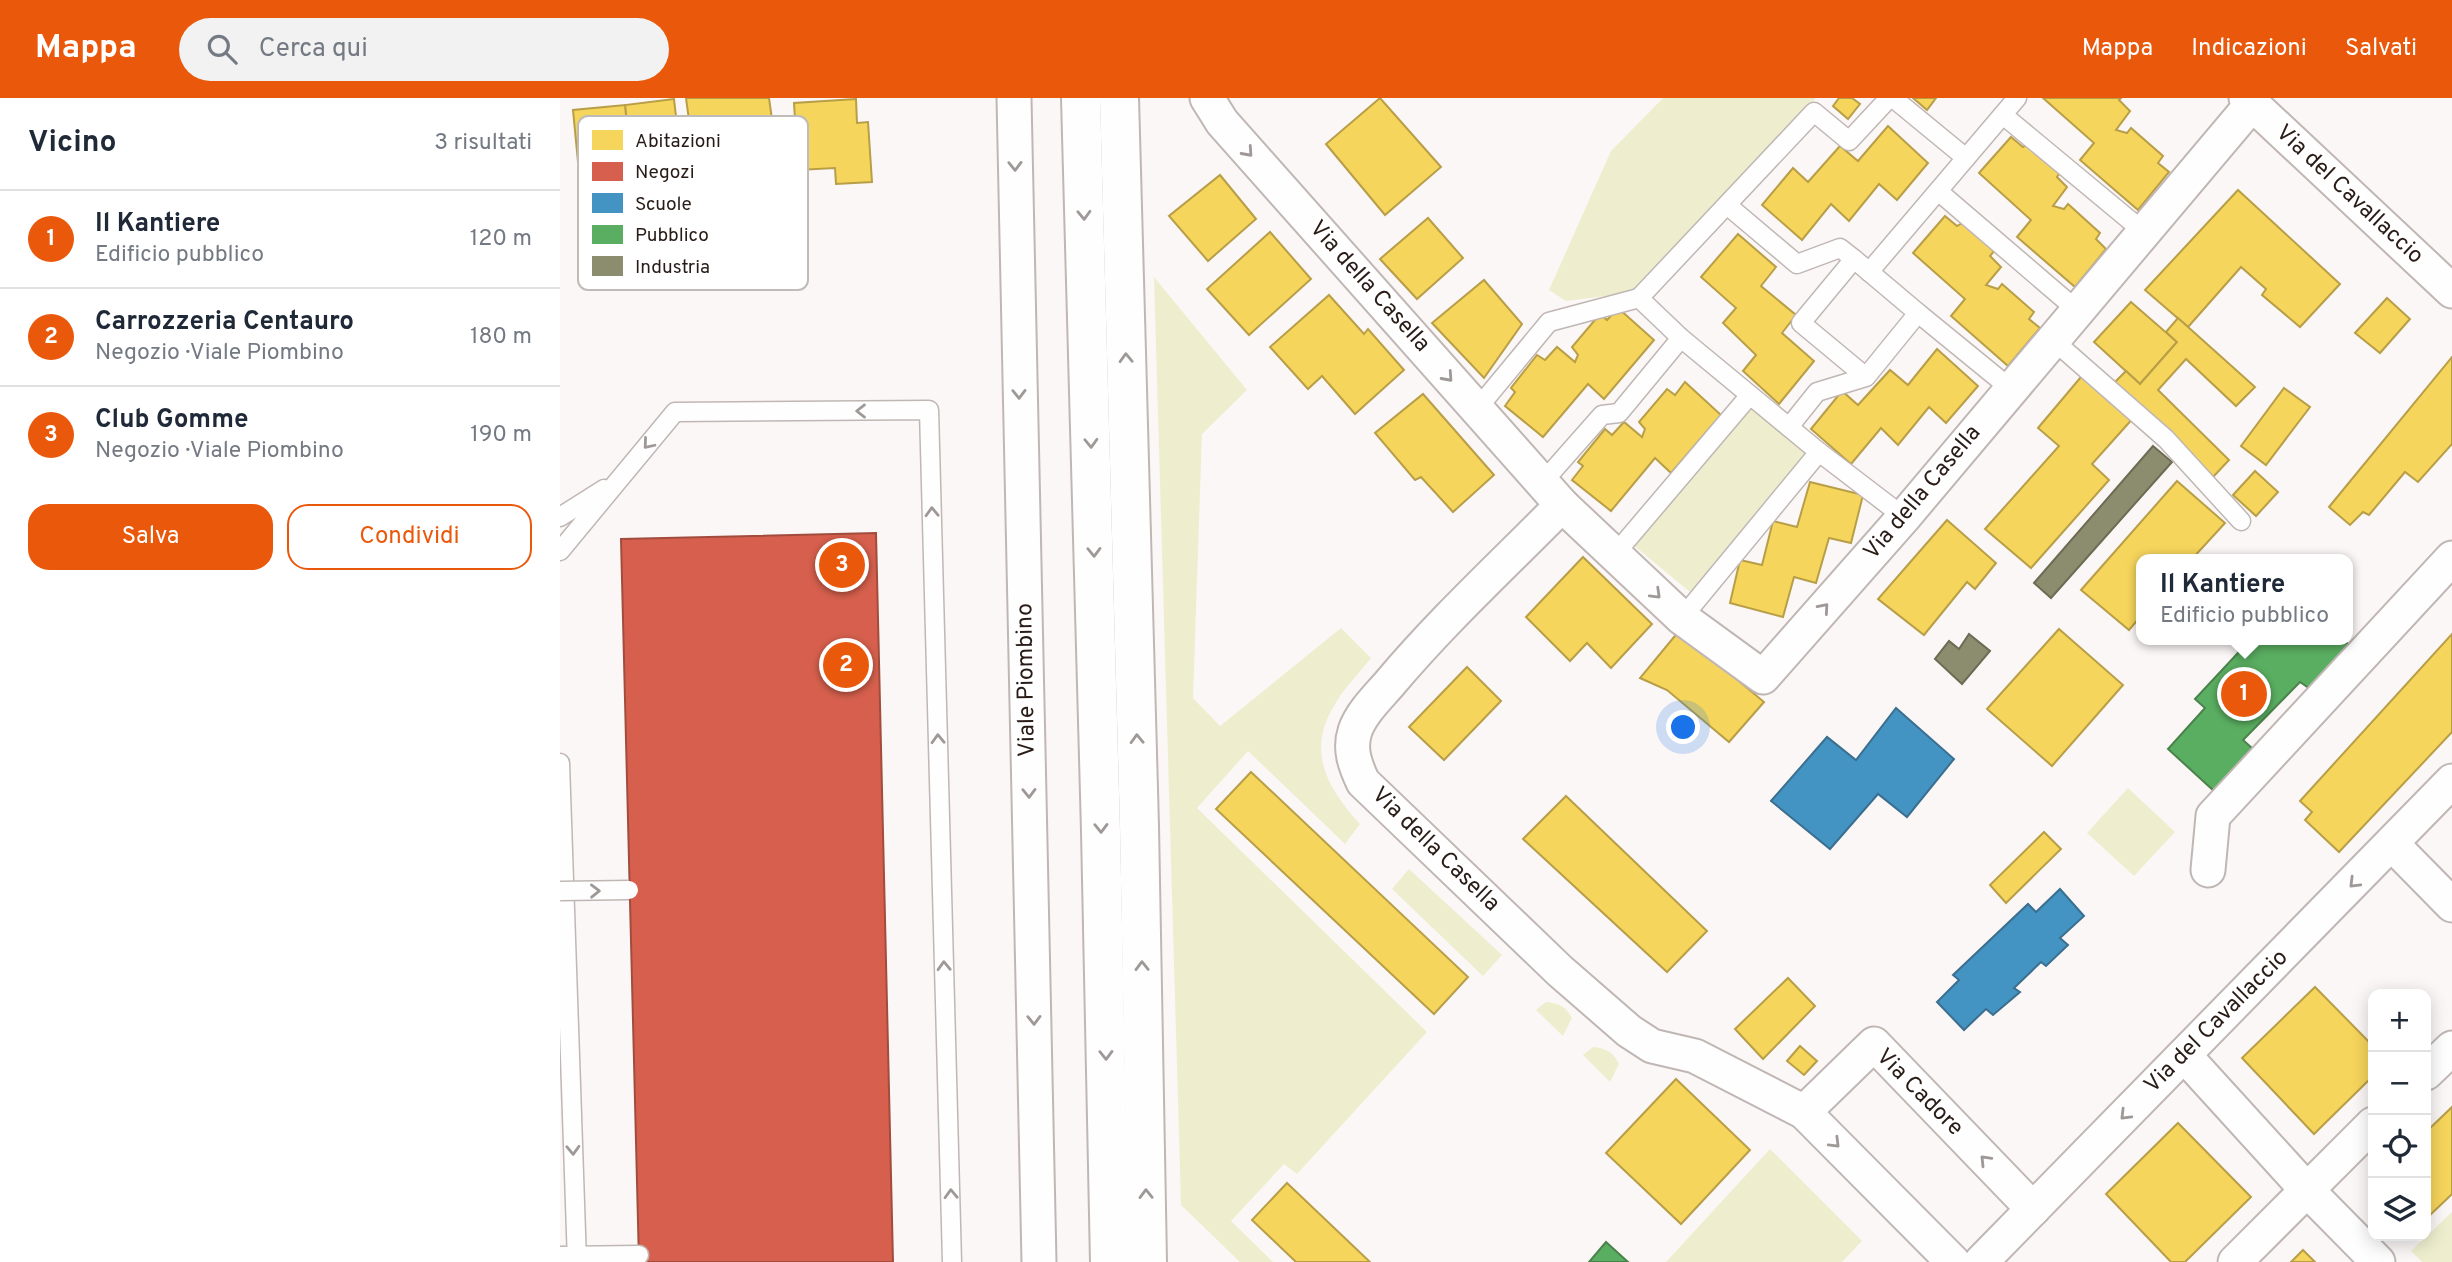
<!DOCTYPE html>
<html lang="it">
<meta charset="utf-8">
<style>
:root{--surface:#fff;--page:#f2f2f3;--text:#1f2937;--muted:#747a83;--line:#e0e1e3;--accent:#ea580c}
body{margin:0;font-family:Overpass,sans-serif;background:var(--page);color:var(--text)}
.controls{position:absolute;right:21px;bottom:21px;display:grid;overflow:hidden;border-radius:14px;box-shadow:0 4px 18px #0003}
.controls button{width:63px;height:63px;display:grid;place-items:center;padding:0;border:0;border-bottom:2px solid var(--line);background:var(--surface);color:var(--text);font:35px sans-serif}
.you{position:absolute;left:1124px;top:630px;width:24px;height:24px;margin:-18px;border:5px solid #fff;border-radius:50%;background:#1a73e8;box-shadow:0 0 0 10px #1a73e833}
.badge{display:grid;place-items:center;width:46px;height:46px;border-radius:50%;background:var(--accent);color:#fff;font-size:23px;font-weight:700}
.pin{position:absolute;translate:-50% -50%;border:4px solid #fff;box-shadow:0 2px 7px #0006}
.popup{position:absolute;left:1576px;top:456px;width:217px;height:91px;box-sizing:border-box;display:grid;place-content:center;border-radius:14px;background:var(--surface);filter:drop-shadow(0 2px 5px #0005);font-size:23px;white-space:nowrap;color:var(--muted)}
.popup b{font-size:26px;color:var(--text)}
.popup::after{content:'';position:absolute;left:50%;top:100%;margin-left:-14px;border:14px solid transparent;border-top-color:var(--surface)}
.list{margin:0;padding:0;list-style:none}
h2{display:flex;justify-content:space-between;align-items:center;height:91px;margin:0;padding:0 28px;font-size:30px}
h2 small{font-size:23px;font-weight:400;color:var(--muted)}
.list li{display:grid;grid-template-columns:46px 1fr auto;gap:21px;align-items:center;box-sizing:border-box;height:98px;padding:0 28px;border-top:2px solid var(--line)}
.list b{display:block;font-size:26px;white-space:nowrap}
.list p{margin:0;font-size:23px;white-space:nowrap;color:var(--muted)}
.list em{font-size:23px;font-style:normal;color:var(--muted)}
.actions{display:flex;gap:14px;padding:21px 28px}
.actions a{flex:1;padding:16px 0;border:2px solid var(--accent);border-radius:21px;text-align:center;font-size:24px;color:var(--accent)}
.actions .main{background:var(--accent);color:#fff}
.icon{flex:none;width:38px;height:38px;fill:none;stroke:currentColor;stroke-width:2;stroke-linecap:round;stroke-linejoin:round}
.map{position:relative;flex:none;width:1892px;height:1164px;overflow:hidden}
header{display:flex;align-items:center;gap:42px;box-sizing:border-box;height:98px;padding:0 35px;background:var(--accent);color:#fff}
header strong{font-size:33px}
nav{display:flex;gap:38px;margin-inline-start:auto;font-size:24px}
.search{width:490px;height:63px;background:var(--page);display:flex;align-items:center;gap:18px;box-sizing:border-box;padding:0 24px;border-radius:38px;color:var(--muted);font-size:26px}
main{display:flex}
aside{flex:1;background:var(--surface)}
.map>svg:first-child{display:block}
</style>
<header>
<strong>Mappa</strong>
<div class="search"><svg class="icon" aria-label="search" viewBox="0 0 24 24"><circle cx="10" cy="10" r="6"/><path d="M15 15l6 6"/></svg>Cerca qui</div>
<nav><a>Mappa</a><a>Indicazioni</a><a>Salvati</a></nav>
</header>
<main>
<aside>
<h2>Vicino<small>3 risultati</small></h2>
<ul class="list">
<li><span class="badge">1</span><div><b>Il Kantiere</b><p>Edificio pubblico</p></div><em>120 m</em></li>
<li><span class="badge">2</span><div><b>Carrozzeria Centauro</b><p>Negozio · Viale Piombino</p></div><em>180 m</em></li>
<li><span class="badge">3</span><div><b>Club Gomme</b><p>Negozio · Viale Piombino</p></div><em>190 m</em></li>
</ul>
<div class="actions"><a class="main">Salva</a><a>Condividi</a></div>
</aside>
<div class="map">
<svg width="1892" height="1164" viewBox="0 0 1892 1164">
<rect width="100%" height="100%" fill="#fbf7f6"/>
<g fill="#eeeecf">
<polygon points="1103,0 1256,0 1079,194 1006,203 989,192 1051,53"/>
<path d="M594,179l93,113 -45,44 -9,264 27,28 121,-98 30,30c-12,16 -28,31 -37,48 -28,46 -6,83 26,118l-15,20 -97,-93 -51,57 230,224 -130,142 -13,-10 -53,57 42,41h-33l-59,-57z"/>
<polygon points="1190,307 1249,355 1131,495 1072,446"/>
<polygon points="1568,690 1615,734 1574,778 1527,735"/>
<polygon points="849,771 942,857 923,878 832,791"/>
<path d="M986,904c13,1 20,5 26,16l-9,18 -27,-26z"/>
<path d="M1033,949c13,1 20,5 26,17l-9,18 -27,-27z"/>
<polygon points="1210,1051 1302,1143 1282,1164 1106,1164"/>
<polygon points="1892,1114 1892,1164 1862,1164 1851,1153"/>
</g>
<g fill="#f6d55c" stroke="#b89e47" stroke-width="2">
<polygon points="126,0 209,0 217,57 135,67"/>
<polygon points="820,0 881,69 825,117 766,46"/>
<polygon points="1279,0 1292,0 1300,6 1288,21 1273,8"/>
<polygon points="1353,0 1376,0 1367,12"/>
<polygon points="1483,0 1561,0 1559,2 1570,13 1556,32 1567,35 1571,30 1603,58 1598,65 1609,74 1578,112 1520,62 1534,45"/>
<polygon points="114,1 120,54 70,59 65,7"/>
<polygon points="296,1 297,25 308,24 312,84 276,86 275,70 238,72 234,5"/>
<polygon points="65,7 70,59 18,64 13,12"/>
<polygon points="1328,28 1368,65 1337,102 1319,86 1289,123 1271,106 1242,142 1202,107 1233,70 1248,84 1280,48 1298,63"/>
<polygon points="1451,39 1463,49 1470,45 1501,73 1497,79 1507,89 1493,108 1504,111 1508,106 1540,135 1536,141 1546,151 1515,189 1457,139 1471,122 1419,75"/>
<polygon points="660,77 696,121 648,163 609,118"/>
<polygon points="1678,92 1780,186 1740,229 1702,197 1706,191 1681,169 1628,229 1585,192"/>
<polygon points="1385,118 1397,128 1404,124 1435,152 1430,158 1441,169 1426,187 1438,191 1442,186 1474,214 1469,221 1480,230 1448,268 1391,218 1405,201 1353,155"/>
<polygon points="868,120 903,160 857,201 820,161"/>
<polygon points="710,134 751,181 689,237 647,191"/>
<polygon points="1178,136 1216,169 1201,188 1236,217 1222,235 1254,263 1219,306 1183,273 1196,257 1163,225 1176,210 1141,179"/>
<polygon points="924,182 962,226 924,280 872,225"/>
<polygon points="769,197 804,236 808,231 844,272 795,316 762,278 748,291 710,249"/>
<polygon points="1827,200 1850,221 1820,255 1795,235"/>
<polygon points="1571,204 1617,244 1580,286 1534,244"/>
<polygon points="1058,210 1094,242 1044,301 1028,286 983,339 945,308 955,294 951,290 977,257 985,262 997,249 1015,264 1018,257 1012,249 1040,216 1047,222"/>
<polygon points="1618,220 1695,289 1676,308 1626,261 1598,292 1669,362 1653,379 1554,285 1566,273 1580,286 1617,244 1606,234"/>
<polygon points="1377,251 1418,288 1386,325 1369,309 1338,347 1321,330 1291,366 1251,331 1282,293 1298,307 1330,272 1348,287"/>
<polygon points="1892,259 1892,346 1858,384 1845,374 1809,417 1803,414 1790,427 1769,409"/>
<polygon points="1526,273 1575,318 1532,366 1549,382 1471,470 1425,431 1499,348 1478,330"/>
<polygon points="1125,284 1161,317 1111,375 1095,360 1051,413 1012,382 1023,368 1018,364 1045,331 1052,337 1064,324 1082,339 1085,331 1079,324 1107,291 1115,297"/>
<polygon points="1724,290 1750,309 1706,367 1681,348"/>
<polygon points="863,296 934,377 893,414 861,379 855,382 815,335"/>
<polygon points="1695,373 1718,394 1696,418 1673,397"/>
<polygon points="1617,383 1665,425 1632,461 1581,461 1581,518 1569,532 1521,492"/>
<polygon points="1250,384 1303,397 1291,445 1269,440 1256,485 1234,479 1223,519 1170,505 1180,462 1202,467 1213,423 1237,429"/>
<polygon points="1387,422 1436,465 1415,491 1407,484 1364,537 1318,501"/>
<polygon points="1023,459 1092,526 1051,570 1027,545 1010,563 966,519"/>
<polygon points="1499,531 1563,587 1492,668 1427,611"/>
<polygon points="1119,533 1204,604 1169,644 1107,592 1080,580"/>
<polygon points="1892,536 1892,634 1779,754 1745,722 1752,714 1740,703"/>
<polygon points="907,569 941,603 884,662 849,629"/>
<polygon points="691,674 908,879 874,916 656,711"/>
<polygon points="1006,698 1147,833 1107,874 963,741"/>
<polygon points="1484,734 1501,751 1446,805 1430,787"/>
<polygon points="1228,880 1255,908 1203,961 1175,931"/>
<polygon points="1755,889 1813,948 1813,978 1754,1036 1682,960"/>
<polygon points="1240,948 1257,963 1244,977 1227,963"/>
<polygon points="1116,981 1190,1052 1121,1126 1046,1055"/>
<polygon points="1892,1009 1892,1096 1866,1121 1866,1034"/>
<polygon points="1618,1025 1691,1099 1625,1164 1611,1164 1546,1096"/>
<polygon points="727,1085 810,1164 736,1164 692,1122"/>
<polygon points="1743,1152 1755,1164 1731,1164"/>
</g>
<polygon fill="#d6604d" stroke="#a24c3d" stroke-width="2" points="316,435 333,1164 79,1164 61,441"/>
<g fill="#4393c3" stroke="#3b6f8f" stroke-width="2">
<polygon points="1336,610 1394,661 1347,719 1318,696 1270,751 1211,703 1267,639 1296,662"/>
<polygon points="1500,791 1524,818 1500,840 1508,847 1486,868 1481,864 1454,890 1460,894 1433,917 1426,911 1404,932 1377,904 1399,882 1393,877 1468,806 1476,814"/>
</g>
<g fill="#5aae61" stroke="#4b824b" stroke-width="2">
<polygon points="1690,542 1702,542 1707,546 1710,542 1784,542 1789,547 1750,591 1740,584 1683,642 1692,650 1654,693 1608,651 1645,610 1635,601"/>
<polygon points="1046,1144 1068,1164 1029,1164"/>
</g>
<g fill="#8c8c6e" stroke="#6e6a54" stroke-width="2">
<polygon points="226,86 226,109 201,110 200,87"/>
<polygon points="1593,348 1612,364 1491,500 1474,485"/>
<polygon points="1409,536 1430,553 1402,586 1375,561 1389,543 1399,551"/>
</g>
<g fill="none" stroke-linecap="round" stroke-linejoin="round">
<defs>
<g id="lane">
<polyline points="1333,0 1406,60"/>
<polyline points="1443,17 1584,134"/>
<polyline points="1378,93 1518,213"/>
<polyline points="1167,107 1237,166 1280,150 1294,161"/>
<polyline points="1309,174 1457,0"/>
<polyline points="1079,200 1254,14 1289,43 1329,0"/>
<polyline points="1358,215 1451,291"/>
<polyline points="1493,242 1606,341 1681,423"/>
<polyline points="917,311 989,224 1079,200 1121,240 1259,354 1344,419"/>
<polyline points="1229,329 1257,294 1306,279 1358,215 1294,161 1241,225 1306,279"/>
<polyline points="982,385 1042,317 1059,315 1121,240"/>
<polyline points="0,419 44,391"/>
<polyline points="0,453 115,314 369,312 392,1164"/>
<polyline points="1055,456 1190,297"/>
<polyline points="1122,520 1259,354"/>
<polyline points="0,665 17,1164"/>
<polyline points="0,1158 79,1157"/>
</g>
<g id="street">
<polyline points="454,0 479,1164"/>
<polyline points="647,0 662,24 1002,407 1122,520 1203,579 1344,419 1692,6"/>
<polyline points="1686,0 1892,193"/>
<path d="M1002,407c-58,59 -119,115 -172,178 -12,14 -29,30 -35,48 -6,18 0,34 8,51l197,189 69,60 23,15 43,10 109,56"/>
<polyline points="1832,746 1892,807"/>
<polyline points="1648,772 1653,718 1892,460"/>
<polyline points="1624,957 1746,1091 1818,1164"/>
<polyline points="1866,975 1892,950"/>
<polyline points="1393,1164 1244,1014 1314,946 1473,1111"/>
<polyline points="1421,1164 1892,683"/>
<polyline points="1675,1164 1813,1026"/>
</g>
<g id="highway">
<polyline points="521,0 541,733 550,1164"/>
<polyline points="559,0 579,728 587,1164"/>
</g>
</defs>
<use href="#lane" stroke="#c0b7b4" stroke-width="21"/>
<use href="#street" stroke="#c0b7b4" stroke-width="37"/>
<use href="#highway" stroke="#c0b7b4" stroke-width="42"/>
<use href="#lane" stroke="#fefefe" stroke-width="18"/>
<use href="#street" stroke="#fefefe" stroke-width="33"/>
<use href="#highway" stroke="#fefefe" stroke-width="38"/>
<defs>
<polyline id="lane-bridge" points="0,793 69,792"/>
</defs>
<use href="#lane-bridge" stroke="#c0b7b4" stroke-width="21" stroke-linecap="butt"/>
<use href="#lane-bridge" stroke="#fefefe" stroke-width="18"/>
</g>
<defs><path id="oneway-chevron" d="M-2-3.5L2.5 0L-2 3.5" fill="none" stroke-width="1.6" stroke-linecap="round" stroke-linejoin="round" transform="scale(1.75)"/></defs>
<g stroke="#9e9896">
<use href="#oneway-chevron" transform="translate(688 54) rotate(48)"/>
<use href="#oneway-chevron" transform="translate(455 68) rotate(89)"/>
<use href="#oneway-chevron" transform="translate(524 117) rotate(88)"/>
<use href="#oneway-chevron" transform="translate(566 260) rotate(-92)"/>
<use href="#oneway-chevron" transform="translate(888 279) rotate(48)"/>
<use href="#oneway-chevron" transform="translate(459 296) rotate(89)"/>
<use href="#oneway-chevron" transform="translate(301 313) rotate(180)"/>
<use href="#oneway-chevron" transform="translate(531 345) rotate(88)"/>
<use href="#oneway-chevron" transform="translate(88 346) rotate(130)"/>
<use href="#oneway-chevron" transform="translate(372 414) rotate(-92)"/>
<use href="#oneway-chevron" transform="translate(534 454) rotate(89)"/>
<use href="#oneway-chevron" transform="translate(1096 496) rotate(44)"/>
<use href="#oneway-chevron" transform="translate(1264 510) rotate(-49)"/>
<use href="#oneway-chevron" transform="translate(378 641) rotate(-92)"/>
<use href="#oneway-chevron" transform="translate(577 641) rotate(-92)"/>
<use href="#oneway-chevron" transform="translate(469 695) rotate(89)"/>
<use href="#oneway-chevron" transform="translate(541 730) rotate(89)"/>
<use href="#oneway-chevron" transform="translate(1794 785) rotate(135)"/>
<use href="#oneway-chevron" transform="translate(35 793) rotate(-1)"/>
<use href="#oneway-chevron" transform="translate(384 868) rotate(-92)"/>
<use href="#oneway-chevron" transform="translate(582 868) rotate(-91)"/>
<use href="#oneway-chevron" transform="translate(474 922) rotate(89)"/>
<use href="#oneway-chevron" transform="translate(546 957) rotate(89)"/>
<use href="#oneway-chevron" transform="translate(1565 1017) rotate(135)"/>
<use href="#oneway-chevron" transform="translate(1275 1045) rotate(45)"/>
<use href="#oneway-chevron" transform="translate(13 1052) rotate(88)"/>
<use href="#oneway-chevron" transform="translate(1425 1062) rotate(-134)"/>
<use href="#oneway-chevron" transform="translate(391 1096) rotate(-92)"/>
<use href="#oneway-chevron" transform="translate(586 1096) rotate(-91)"/>
</g>
<g text-anchor="middle" dominant-baseline="central" stroke-width="7" stroke-linejoin="round" paint-order="stroke">
<g font-size="23" fill="#291c17" stroke="#fff">
<text transform="translate(1789 97) rotate(43)">Via del Cavallaccio</text>
<text transform="translate(809 189) rotate(48)">Via della Casella</text>
<text transform="translate(1363 395) rotate(-50)">Via della Casella</text>
<text transform="translate(467 582) rotate(-91)">Viale Piombino</text>
<text transform="translate(875 752) rotate(44)">Via della Casella</text>
<text transform="translate(1657 924) rotate(-45)">Via del Cavallaccio</text>
<text transform="translate(1359 995) rotate(45)">Via Cadore</text>
</g>
</g>
<rect x="18" y="18" width="230" height="174" rx="10" fill="#fff" stroke="#bfbbb9" stroke-width="2"/>
<rect x="32" y="32" width="31" height="20" fill="#f6d55c"/>
<rect x="32" y="64" width="31" height="19" fill="#d6604d"/>
<rect x="32" y="95" width="31" height="20" fill="#4393c3"/>
<rect x="32" y="127" width="31" height="19" fill="#5aae61"/>
<rect x="32" y="158" width="31" height="20" fill="#8c8c6e"/>
<g font-size="19" fill="#291c17">
<text x="75" y="49">Abitazioni</text>
<text x="75" y="80">Negozi</text>
<text x="75" y="112">Scuole</text>
<text x="75" y="143">Pubblico</text>
<text x="75" y="175">Industria</text>
</g>
</svg>
<div class="controls">
<button>+</button>
<button>−</button>
<button><svg class="icon" aria-label="locate" viewBox="0 0 24 24"><circle cx="12" cy="12" r="6"/><path d="M12 2v4M12 18v4M2 12h4M18 12h4"/></svg></button>
<button><svg class="icon" aria-label="layers" viewBox="0 0 24 24"><path d="M12 4l9 5-9 5-9-5zM3 14l9 5 9-5"/></svg></button>
</div>
<div class="you"></div>
<div class="pin badge" style="left:1684px;top:596px">1</div>
<div class="popup"><b>Il Kantiere</b>Edificio pubblico</div>
<div class="pin badge" style="left:286px;top:567px">2</div>
<div class="pin badge" style="left:282px;top:467px">3</div>
</div>
</main>
